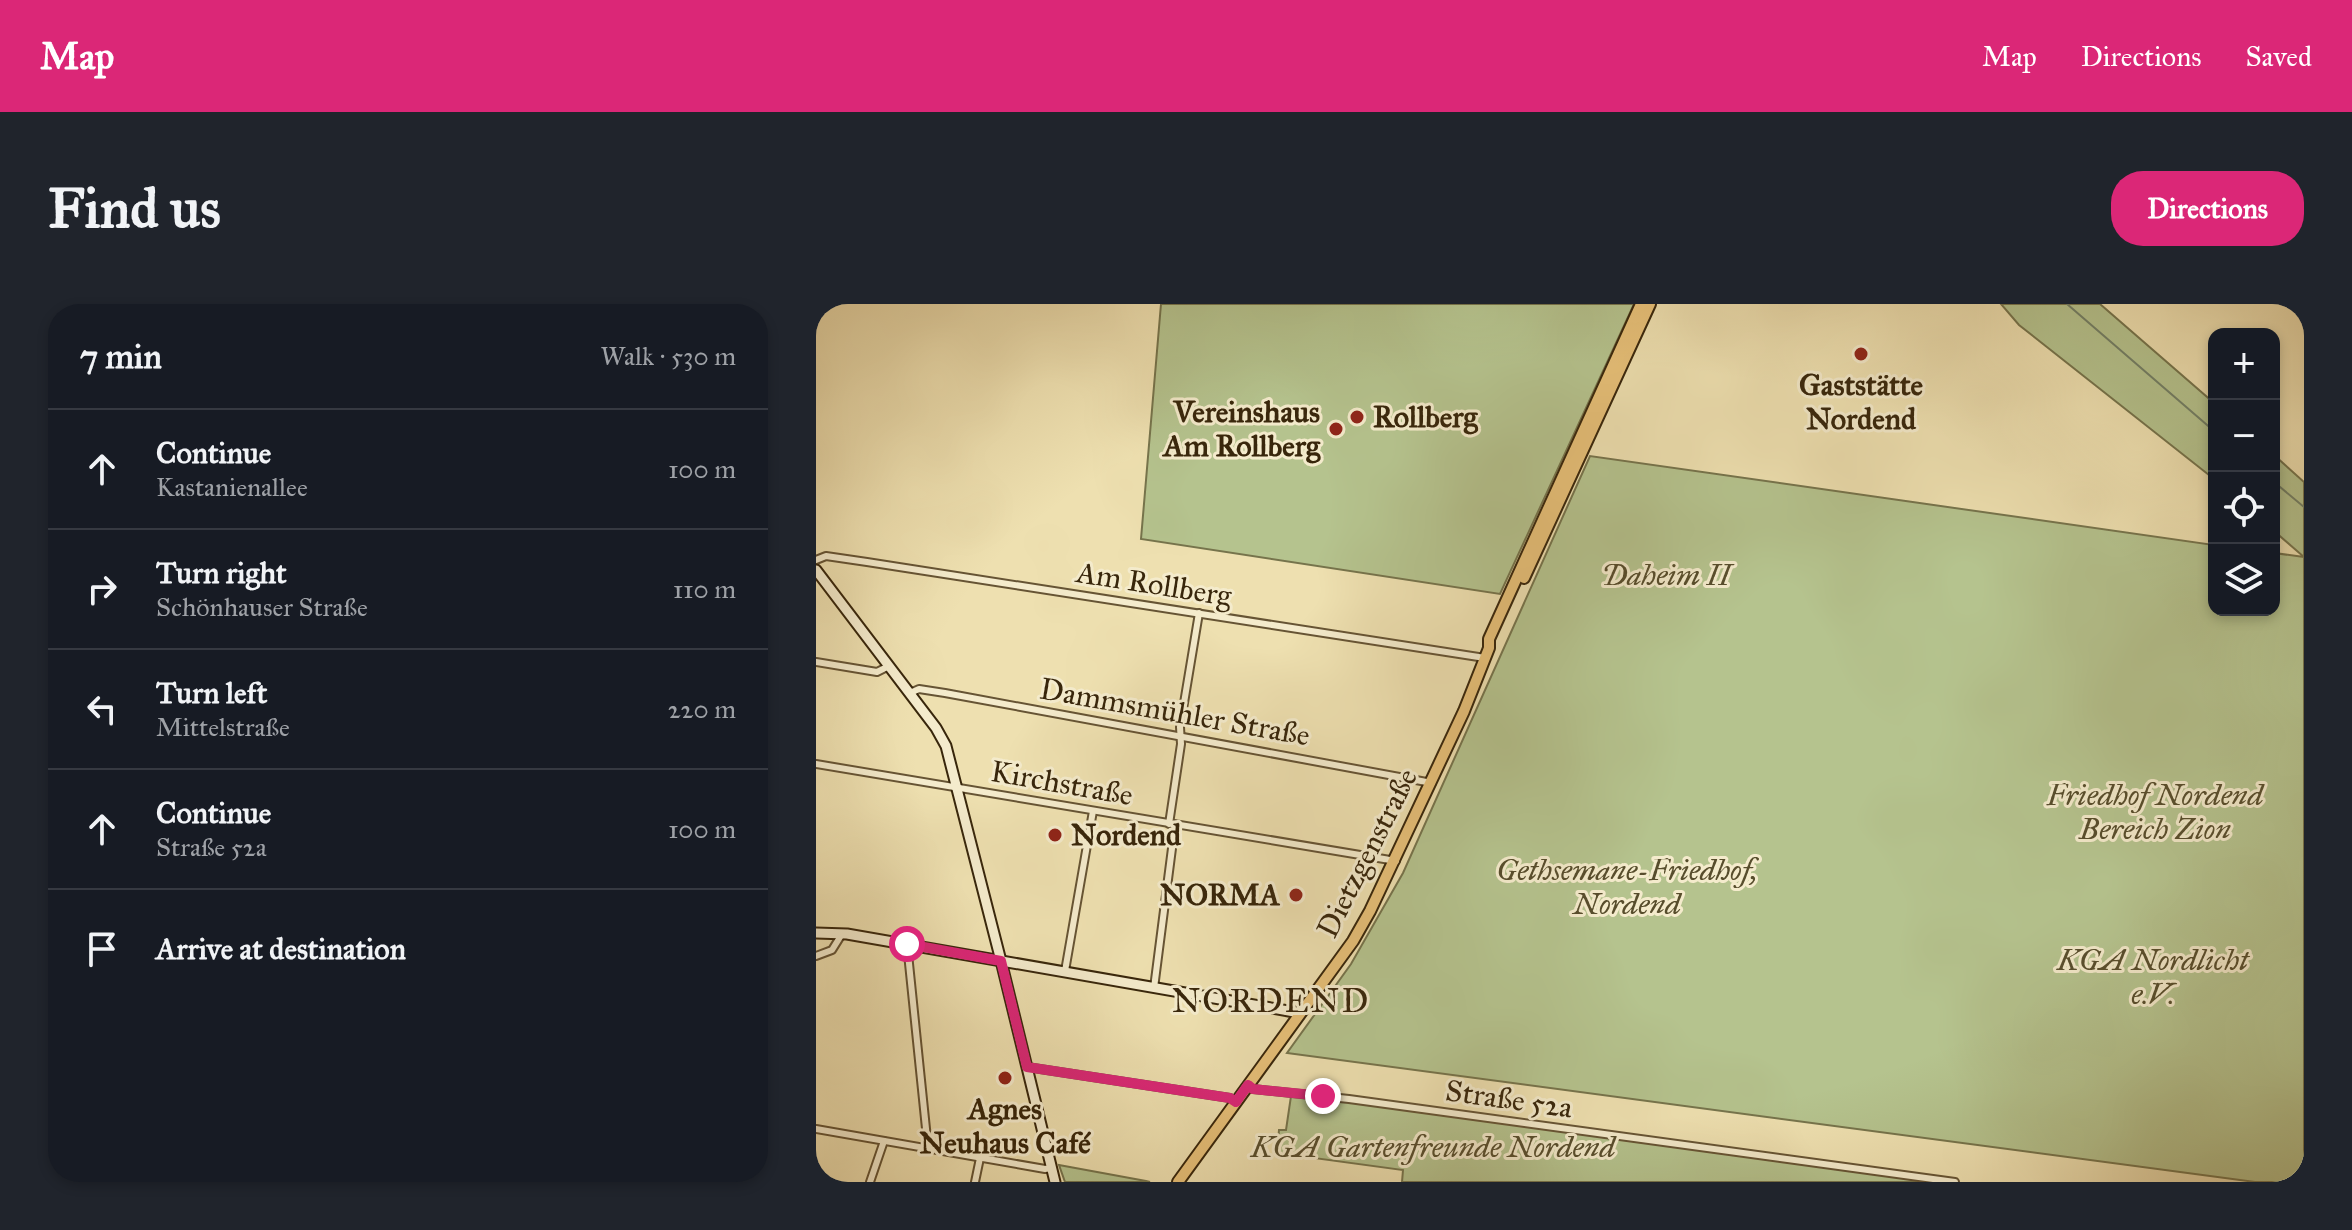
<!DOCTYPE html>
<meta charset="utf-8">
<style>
:root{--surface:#171b24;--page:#20242c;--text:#f1f3f6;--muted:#9ea1a6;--line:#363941;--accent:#db2777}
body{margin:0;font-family:"IM FELL Great Primer",serif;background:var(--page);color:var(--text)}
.controls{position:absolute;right:24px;top:24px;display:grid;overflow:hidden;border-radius:16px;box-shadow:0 4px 12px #0003}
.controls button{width:72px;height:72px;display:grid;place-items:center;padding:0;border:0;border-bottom:2px solid var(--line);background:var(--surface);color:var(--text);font:40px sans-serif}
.stop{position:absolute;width:24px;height:24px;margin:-18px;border:6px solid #db2777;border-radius:50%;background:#fff}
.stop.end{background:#db2777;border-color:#fff;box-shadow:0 2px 8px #0008}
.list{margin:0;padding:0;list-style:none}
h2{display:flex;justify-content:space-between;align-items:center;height:104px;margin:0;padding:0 32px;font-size:34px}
h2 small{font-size:26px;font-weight:400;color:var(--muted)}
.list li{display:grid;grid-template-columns:52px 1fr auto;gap:24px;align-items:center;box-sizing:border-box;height:120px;padding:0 32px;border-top:2px solid var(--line)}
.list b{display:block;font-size:30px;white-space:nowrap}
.list p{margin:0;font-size:26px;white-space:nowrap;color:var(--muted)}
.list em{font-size:26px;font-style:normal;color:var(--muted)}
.icon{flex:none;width:44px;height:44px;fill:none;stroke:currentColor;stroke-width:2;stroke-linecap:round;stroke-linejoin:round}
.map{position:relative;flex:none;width:1488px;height:878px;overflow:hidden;border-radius:32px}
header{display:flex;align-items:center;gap:48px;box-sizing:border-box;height:112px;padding:0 40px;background:var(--accent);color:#fff}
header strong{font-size:38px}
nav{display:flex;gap:44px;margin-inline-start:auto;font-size:28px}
.intro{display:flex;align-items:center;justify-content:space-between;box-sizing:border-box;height:192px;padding:0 48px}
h1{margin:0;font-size:56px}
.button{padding:20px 36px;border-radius:32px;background:var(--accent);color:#fff;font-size:28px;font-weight:700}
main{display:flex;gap:48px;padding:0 48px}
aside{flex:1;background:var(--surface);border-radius:32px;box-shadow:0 4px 12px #0003}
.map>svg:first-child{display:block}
</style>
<header>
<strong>Map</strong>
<nav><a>Map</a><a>Directions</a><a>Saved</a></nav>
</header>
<div class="intro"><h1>Find us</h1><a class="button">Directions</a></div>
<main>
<aside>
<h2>7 min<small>Walk · 530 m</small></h2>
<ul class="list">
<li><svg class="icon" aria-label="ahead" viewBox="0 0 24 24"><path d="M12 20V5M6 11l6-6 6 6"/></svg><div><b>Continue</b><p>Kastanienallee</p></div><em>100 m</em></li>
<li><svg class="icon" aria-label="right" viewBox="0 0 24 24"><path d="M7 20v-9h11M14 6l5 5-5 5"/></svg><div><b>Turn right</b><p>Schönhauser Straße</p></div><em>110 m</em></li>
<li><svg class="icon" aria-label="left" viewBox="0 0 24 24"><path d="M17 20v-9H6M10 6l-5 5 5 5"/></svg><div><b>Turn left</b><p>Mittelstraße</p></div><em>220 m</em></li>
<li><svg class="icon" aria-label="ahead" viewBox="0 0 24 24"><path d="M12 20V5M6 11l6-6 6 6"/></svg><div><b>Continue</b><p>Straße 52a</p></div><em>100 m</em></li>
<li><svg class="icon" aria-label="arrive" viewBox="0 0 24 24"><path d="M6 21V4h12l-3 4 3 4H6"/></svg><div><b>Arrive at destination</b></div></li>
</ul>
</aside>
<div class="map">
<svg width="1488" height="878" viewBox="0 0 1488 878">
<rect width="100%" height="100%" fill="#eee0b0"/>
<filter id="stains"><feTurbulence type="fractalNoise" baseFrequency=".0025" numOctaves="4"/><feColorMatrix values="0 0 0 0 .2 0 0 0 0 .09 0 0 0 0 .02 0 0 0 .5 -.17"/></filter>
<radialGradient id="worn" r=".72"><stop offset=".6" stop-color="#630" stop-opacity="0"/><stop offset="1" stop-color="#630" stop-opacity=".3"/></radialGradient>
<g fill="#b5c38e" stroke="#76744c" stroke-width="2">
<polygon points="345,0 818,0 684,290 325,235"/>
<polygon points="1185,0 1284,0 1398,99 1398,175 1203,21"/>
<polygon points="1458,151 1488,178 1488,878 1439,878 471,749 535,660 587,569 774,152 1398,241 1398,306 1458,306 1458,249 1488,253 1458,227"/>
<polygon points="475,792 532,798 1139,878 586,878 587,866 461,849 463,826 470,826"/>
<polygon points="243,861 330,877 334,878 249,878"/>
</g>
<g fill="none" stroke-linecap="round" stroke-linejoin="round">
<g stroke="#738168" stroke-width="2">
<polyline points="1251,0 1398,127"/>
<polyline points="1458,178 1488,203"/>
</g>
<defs>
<g id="street">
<polyline points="0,256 10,252 51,258 669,354"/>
<polyline points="0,358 61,368 73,362"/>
<polyline points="94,389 103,385 129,389 616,479"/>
<polyline points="0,460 580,557"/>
<polyline points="353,520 365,440 364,423 383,309"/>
<polyline points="91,640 112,844"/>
<polyline points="0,652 16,646 26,630"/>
<polyline points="249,667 277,507"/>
<polyline points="338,684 359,521"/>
<polyline points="211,763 414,794 420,798"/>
<polyline points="432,781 437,785 533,795 1139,878"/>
<polyline points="0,825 229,865 235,864"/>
<polyline points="54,878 68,837"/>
<polyline points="159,878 164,854"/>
</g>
<g id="secondary">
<polyline points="0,266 120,424 130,442 185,657 239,878"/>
<polyline points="0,629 31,630 484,709"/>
</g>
<g id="primary">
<polyline points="708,274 834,0"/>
<polyline points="362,878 537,637 554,607 648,407 673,344 673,335 825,0"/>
</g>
</defs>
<use href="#street" stroke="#665434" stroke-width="10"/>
<use href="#secondary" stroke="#38260b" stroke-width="13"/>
<use href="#primary" stroke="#38260b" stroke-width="14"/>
<use href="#street" stroke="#f4ebcc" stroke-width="6"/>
<use href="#secondary" stroke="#f4ebcc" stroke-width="9"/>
<use href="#primary" stroke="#e7c078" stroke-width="10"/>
</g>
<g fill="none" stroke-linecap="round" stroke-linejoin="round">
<polyline stroke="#db2777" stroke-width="10" points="91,640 185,657 211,763 414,794 420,798 432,781 437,785 507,792"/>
</g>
<g fill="#8f2418" stroke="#f4ebcc" stroke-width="3">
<circle cx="1045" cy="50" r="8"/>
<circle cx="541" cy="113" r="8"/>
<circle cx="520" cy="125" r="8"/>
<circle cx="239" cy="531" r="8"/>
<circle cx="480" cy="591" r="8"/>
<circle cx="189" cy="774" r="8"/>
</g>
<g text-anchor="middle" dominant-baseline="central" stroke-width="6" stroke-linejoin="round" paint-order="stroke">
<g font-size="30" font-weight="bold" fill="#38260b" stroke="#f4ebcc">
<text x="1045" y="81">Gaststätte<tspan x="1045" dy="34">Nordend</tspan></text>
<text x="504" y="108" text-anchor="end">Vereinshaus<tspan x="504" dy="34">Am Rollberg</tspan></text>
<text x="557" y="113" text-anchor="start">Rollberg</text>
<text x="255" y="531" text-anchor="start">Nordend</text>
<text x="464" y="591" text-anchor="end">NORMA</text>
<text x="189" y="805">Agnes<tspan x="189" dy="34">Neuhaus Café</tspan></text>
</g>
<g font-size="30" font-style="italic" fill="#574d2c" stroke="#f4ebcc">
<text x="850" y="271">Daheim II</text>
<text x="1339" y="491">Friedhof Nordend<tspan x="1339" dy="34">Bereich Zion</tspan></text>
<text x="811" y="566">Gethsemane-Friedhof,<tspan x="811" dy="34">Nordend</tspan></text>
<text x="1337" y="656">KGA Nordlicht<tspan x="1337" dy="34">e.V.</tspan></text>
<text x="617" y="843">KGA Gartenfreunde Nordend</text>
</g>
<g font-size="30" fill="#38260b" stroke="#f4ebcc">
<text transform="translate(338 280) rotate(9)">Am Rollberg</text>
<text transform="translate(359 408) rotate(10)">Dammsmühler Straße</text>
<text transform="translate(246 479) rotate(10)">Kirchstraße</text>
<text transform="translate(551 549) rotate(-63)">Dietzgenstraße</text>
<text transform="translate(693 795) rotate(8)">Straße 52a</text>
</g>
<g font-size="34" letter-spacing="2" fill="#38260b" stroke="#f4ebcc">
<text x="455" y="696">NORDEND</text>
</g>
</g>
<rect width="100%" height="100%" filter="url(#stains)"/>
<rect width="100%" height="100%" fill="url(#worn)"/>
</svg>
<div class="controls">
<button>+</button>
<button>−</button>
<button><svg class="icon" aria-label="locate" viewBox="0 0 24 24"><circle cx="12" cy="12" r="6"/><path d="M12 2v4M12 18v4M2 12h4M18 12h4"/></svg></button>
<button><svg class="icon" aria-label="layers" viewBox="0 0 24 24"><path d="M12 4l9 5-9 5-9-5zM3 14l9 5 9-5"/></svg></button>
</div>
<div class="stop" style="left:91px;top:640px"></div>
<div class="stop end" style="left:507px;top:792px"></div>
</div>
</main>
